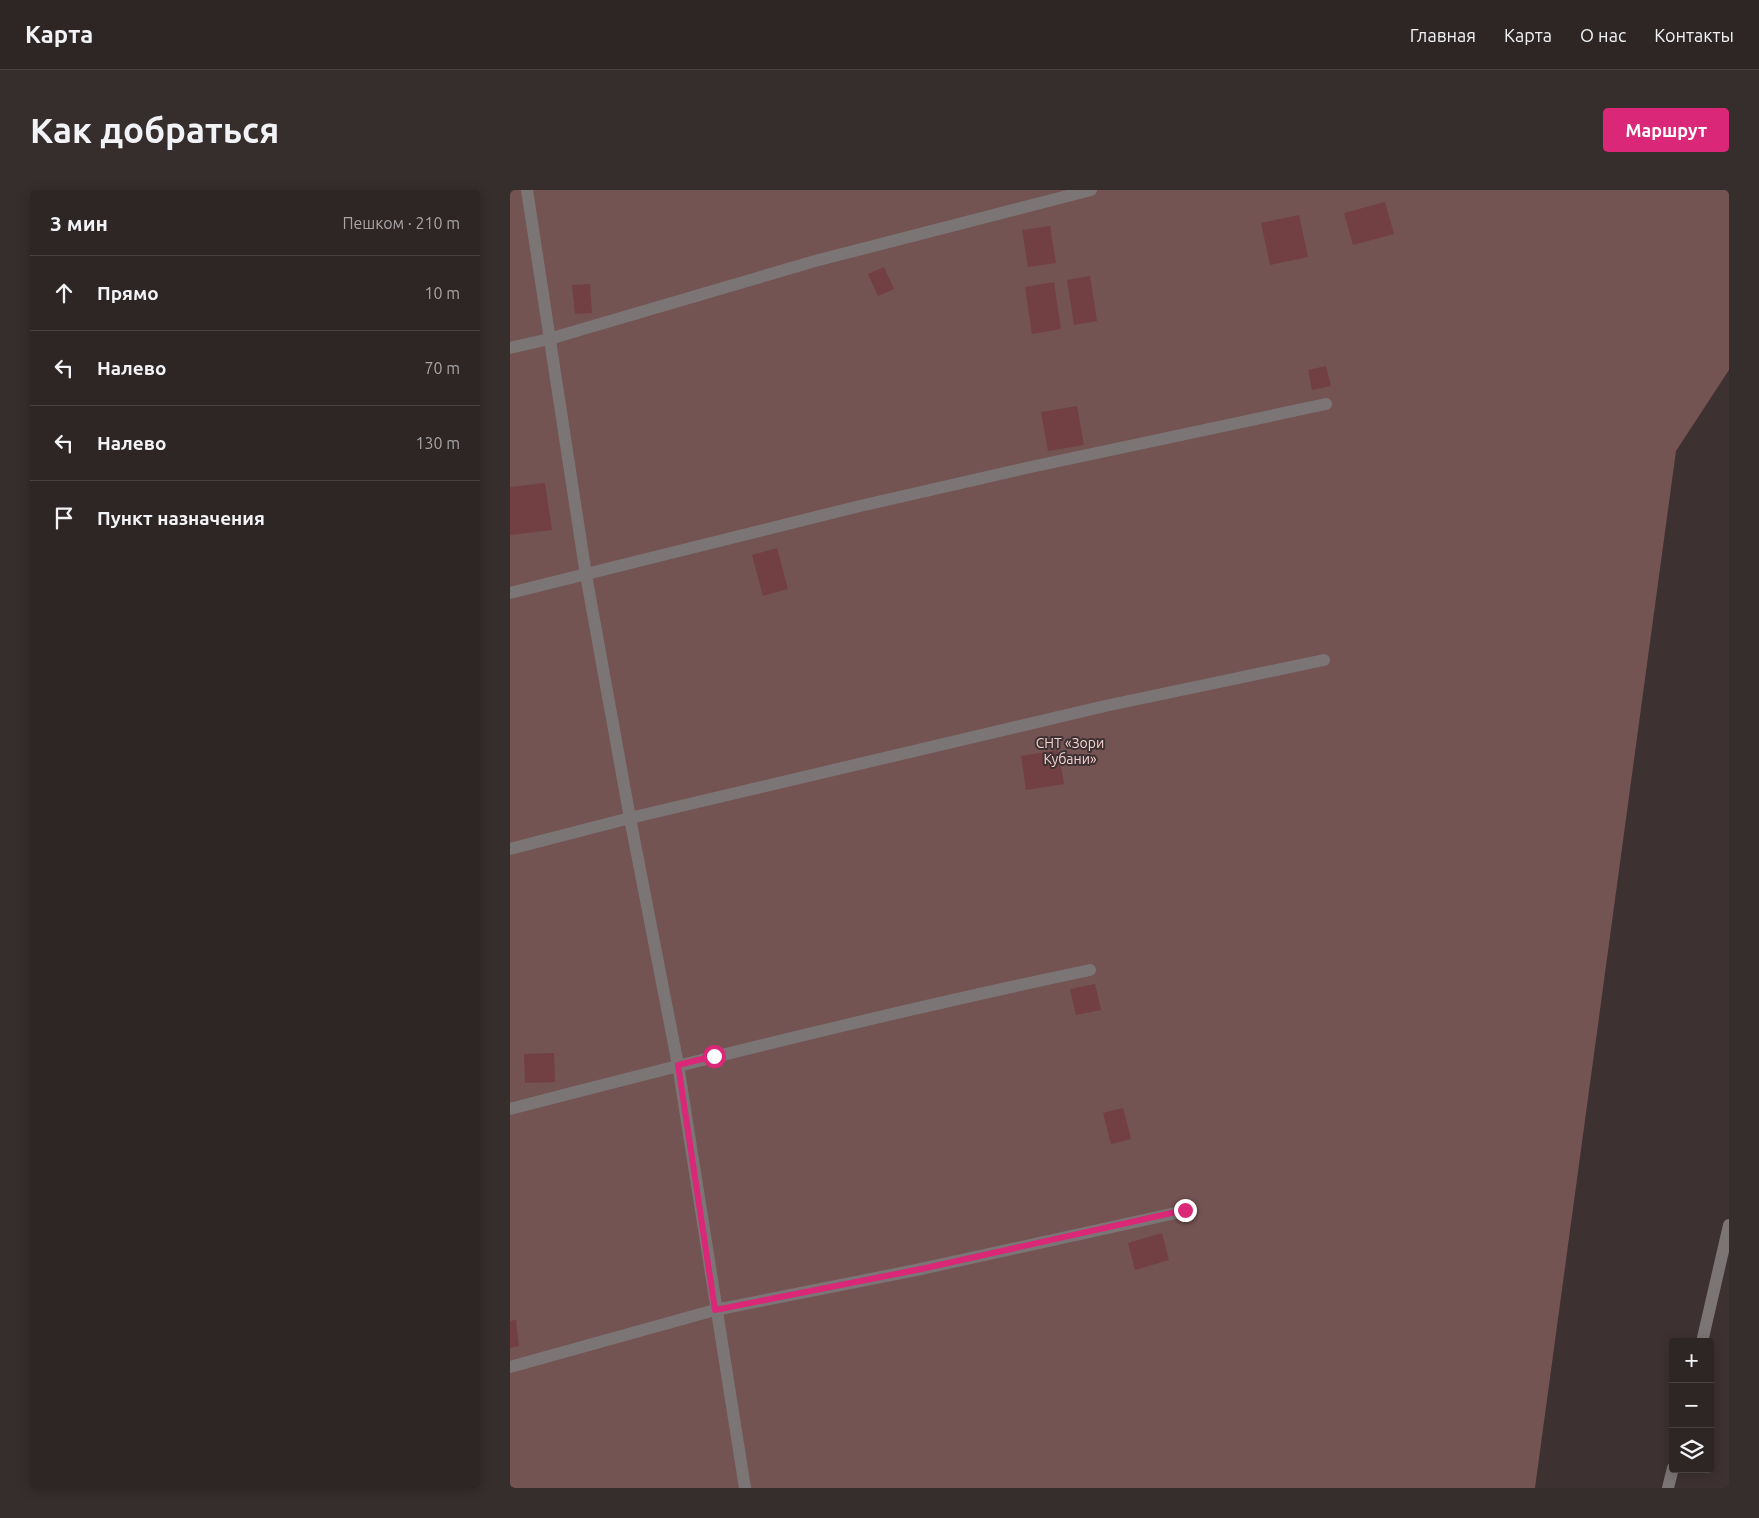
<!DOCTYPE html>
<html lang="ru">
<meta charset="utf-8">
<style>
:root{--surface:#2e2525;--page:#362d2d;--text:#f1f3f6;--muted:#a7a5a7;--line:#494242;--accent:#db2777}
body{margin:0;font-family:Ubuntu,sans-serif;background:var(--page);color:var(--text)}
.controls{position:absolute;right:15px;bottom:15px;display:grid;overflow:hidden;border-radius:5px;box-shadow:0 2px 12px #0003}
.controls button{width:45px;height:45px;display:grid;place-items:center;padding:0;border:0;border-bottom:1px solid var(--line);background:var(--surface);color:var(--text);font:25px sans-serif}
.stop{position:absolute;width:15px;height:15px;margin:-11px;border:4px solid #db2777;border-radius:50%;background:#fff}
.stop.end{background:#db2777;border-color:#fff;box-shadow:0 1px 5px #0008}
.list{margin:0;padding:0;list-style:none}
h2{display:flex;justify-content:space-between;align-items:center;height:65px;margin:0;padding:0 20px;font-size:21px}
h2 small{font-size:16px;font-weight:400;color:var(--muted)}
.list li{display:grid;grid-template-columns:32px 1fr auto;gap:15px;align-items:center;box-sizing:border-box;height:75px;padding:0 20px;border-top:1px solid var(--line)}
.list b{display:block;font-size:19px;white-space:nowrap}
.list em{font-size:16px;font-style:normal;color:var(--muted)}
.icon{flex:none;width:28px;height:28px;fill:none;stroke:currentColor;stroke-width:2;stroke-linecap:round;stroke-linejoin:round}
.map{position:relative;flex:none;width:1219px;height:1298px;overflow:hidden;border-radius:5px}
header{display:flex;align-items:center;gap:30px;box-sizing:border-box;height:70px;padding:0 25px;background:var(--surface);border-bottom:1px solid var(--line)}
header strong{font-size:24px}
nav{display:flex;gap:28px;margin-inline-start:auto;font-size:18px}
.intro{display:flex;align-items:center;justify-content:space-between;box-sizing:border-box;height:120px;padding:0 30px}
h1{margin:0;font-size:35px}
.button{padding:12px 22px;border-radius:5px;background:var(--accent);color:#fff;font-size:18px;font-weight:700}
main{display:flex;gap:30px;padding:0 30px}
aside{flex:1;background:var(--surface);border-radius:5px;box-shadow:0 2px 12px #0003}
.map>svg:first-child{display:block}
</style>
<header>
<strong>Карта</strong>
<nav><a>Главная</a><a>Карта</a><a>О нас</a><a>Контакты</a></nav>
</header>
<div class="intro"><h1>Как добраться</h1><a class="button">Маршрут</a></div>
<main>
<aside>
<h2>3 мин<small>Пешком · 210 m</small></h2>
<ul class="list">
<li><svg class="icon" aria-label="ahead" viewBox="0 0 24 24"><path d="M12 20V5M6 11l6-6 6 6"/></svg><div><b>Прямо</b></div><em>10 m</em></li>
<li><svg class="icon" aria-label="left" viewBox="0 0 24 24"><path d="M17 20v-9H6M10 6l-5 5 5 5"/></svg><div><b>Налево</b></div><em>70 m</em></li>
<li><svg class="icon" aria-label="left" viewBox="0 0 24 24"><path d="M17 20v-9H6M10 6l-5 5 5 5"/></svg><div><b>Налево</b></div><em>130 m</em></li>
<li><svg class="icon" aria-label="arrive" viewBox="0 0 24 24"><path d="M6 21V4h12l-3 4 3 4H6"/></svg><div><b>Пункт назначения</b></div></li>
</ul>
</aside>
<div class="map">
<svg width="1219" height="1298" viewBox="0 0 1219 1298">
<rect width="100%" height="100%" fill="#3e3131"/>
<polygon fill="#745353" points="0,0 1219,0 1219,180 1166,261 1025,1298 0,1298"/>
<g fill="#724042">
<polygon points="875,12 884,44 843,55 834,23"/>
<polygon points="789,25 798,67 760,75 751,33"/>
<polygon points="540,36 546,73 518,77 512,40"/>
<polygon points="374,77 384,99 368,106 358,84"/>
<polygon points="580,86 587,131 564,135 557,90"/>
<polygon points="544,92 551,139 522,144 515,97"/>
<polygon points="80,94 82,123 65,124 62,95"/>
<polygon points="816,176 821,196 802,200 798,180"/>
<polygon points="567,216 574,255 538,261 531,222"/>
<polygon points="35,293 42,340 0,345 0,297"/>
<polygon points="267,358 278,399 253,406 242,365"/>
<polygon points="548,560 554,594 516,600 511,566"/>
<polygon points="585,794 591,820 566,825 560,799"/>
<polygon points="44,863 45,892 15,893 14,864"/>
<polygon points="613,918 621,949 601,954 593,923"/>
<polygon points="652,1043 659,1070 625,1080 618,1053"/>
<polygon points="6,1130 9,1156 0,1158 0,1131"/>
</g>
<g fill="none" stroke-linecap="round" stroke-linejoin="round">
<g stroke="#7c7575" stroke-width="12">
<polyline points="17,0 76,385 120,628 168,875 235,1298"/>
<polyline points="0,158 39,149 305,71 581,0"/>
<polyline points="0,403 350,316 516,278 816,214"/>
<polyline points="0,659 120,628 595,516 814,470"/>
<path d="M0,919c192,-50 385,-98 580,-139"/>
<polyline points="1192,1152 1219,1035"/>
<polyline points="0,1177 205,1120 411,1079 675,1021"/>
<polyline points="1158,1298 1163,1278"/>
</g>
</g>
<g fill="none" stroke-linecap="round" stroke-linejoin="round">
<polyline stroke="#db2777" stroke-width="6" points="204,866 168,875 205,1120 411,1079 675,1020"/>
</g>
<g text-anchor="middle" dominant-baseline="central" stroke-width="4" stroke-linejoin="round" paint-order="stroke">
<g font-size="14" fill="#f5d2d2" stroke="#3e3131">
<text x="560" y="553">СНТ «Зори<tspan x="560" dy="16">Кубани»</tspan></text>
</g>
</g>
</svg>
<div class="controls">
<button>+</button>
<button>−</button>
<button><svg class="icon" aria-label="layers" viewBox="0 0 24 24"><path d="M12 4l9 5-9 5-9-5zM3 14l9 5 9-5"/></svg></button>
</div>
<div class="stop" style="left:204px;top:866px"></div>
<div class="stop end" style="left:675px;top:1020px"></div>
</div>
</main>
